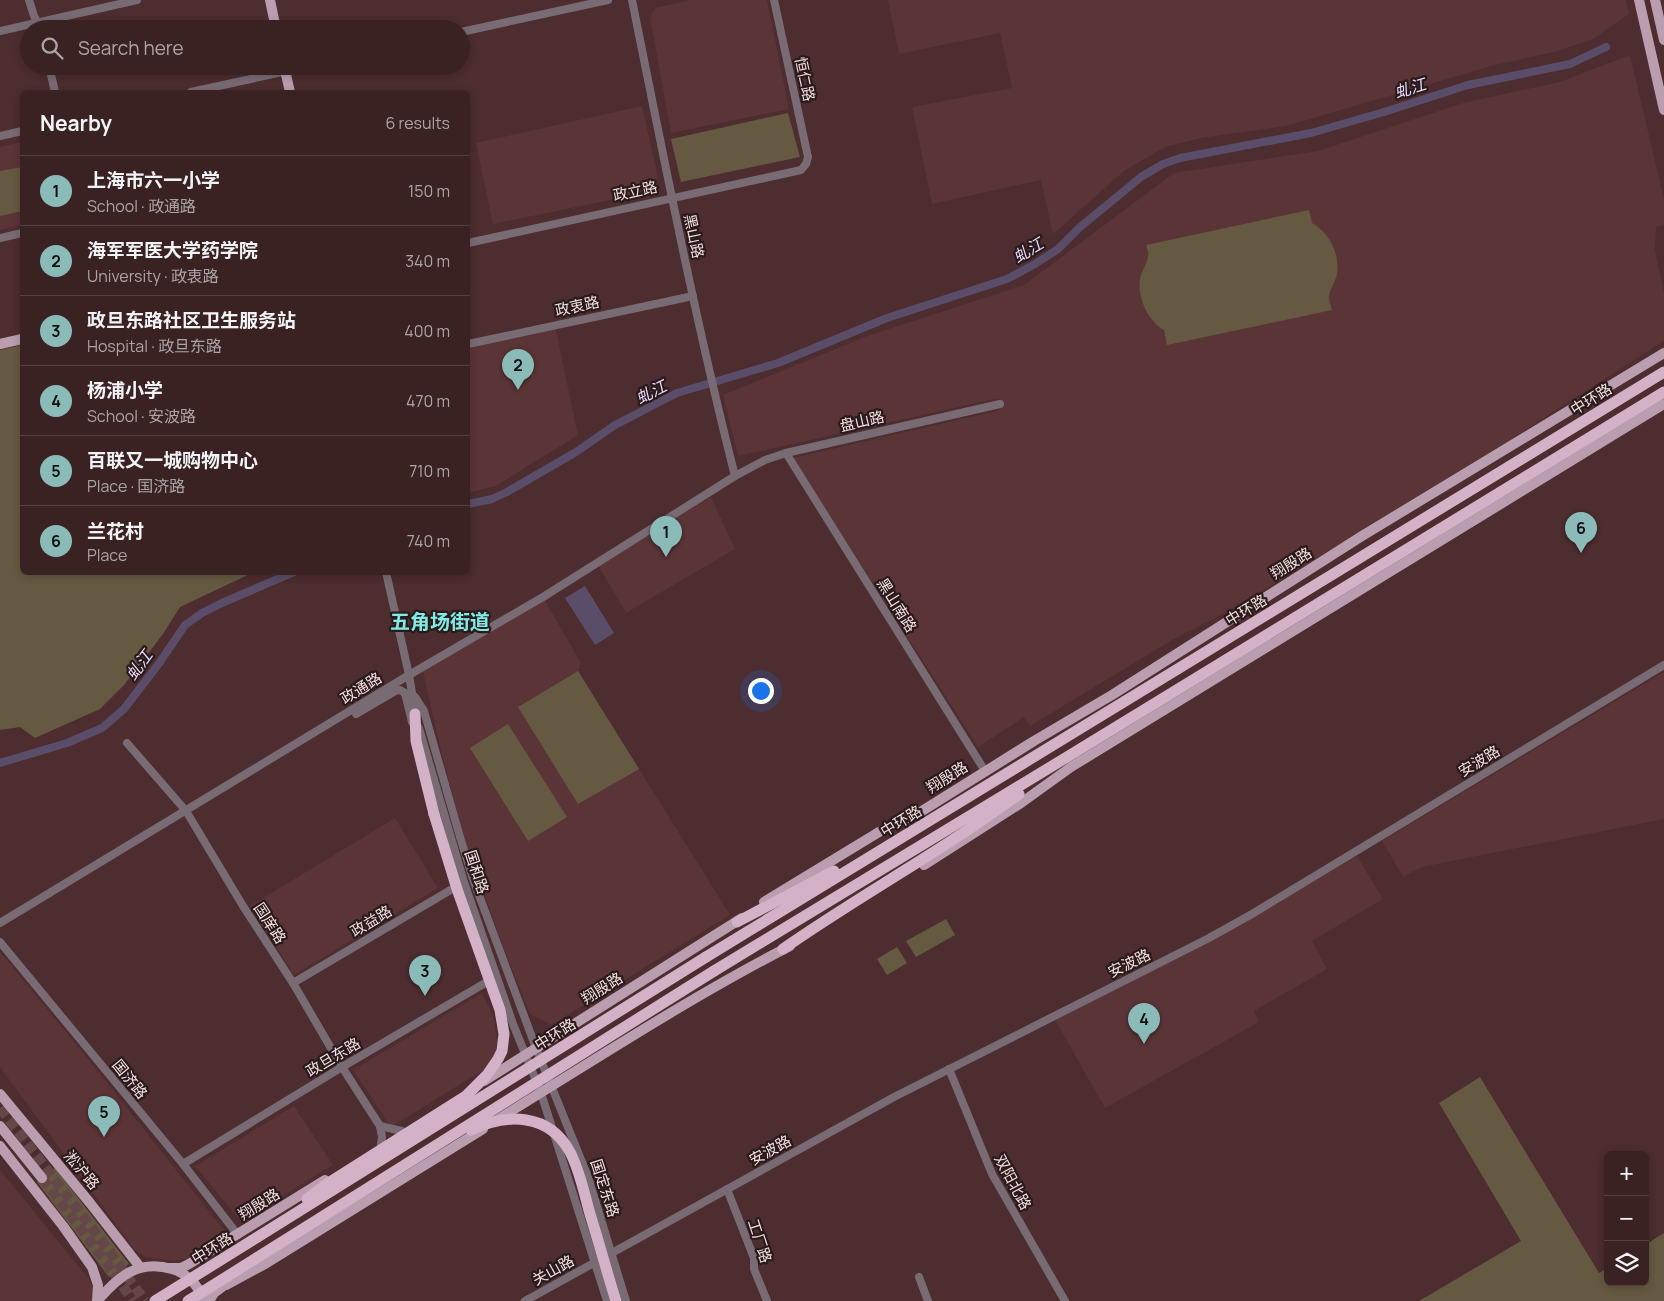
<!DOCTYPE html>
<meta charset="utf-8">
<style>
:root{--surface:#3a2223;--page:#452f30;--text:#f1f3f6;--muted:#aba4a6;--line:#543f41;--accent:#8bbbb9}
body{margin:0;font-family:Manrope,"Noto Sans SC",sans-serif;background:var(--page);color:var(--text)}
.controls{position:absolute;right:15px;bottom:15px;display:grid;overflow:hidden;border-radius:8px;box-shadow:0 2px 8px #0003}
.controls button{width:45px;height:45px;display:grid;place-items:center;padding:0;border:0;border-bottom:1px solid var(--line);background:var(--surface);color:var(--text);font:25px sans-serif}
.you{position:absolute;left:760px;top:690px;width:18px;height:18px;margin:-12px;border:4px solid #fff;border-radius:50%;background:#1a73e8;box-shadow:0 0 0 8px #1a73e833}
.badge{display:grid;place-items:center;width:32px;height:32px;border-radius:50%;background:var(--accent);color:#111;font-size:16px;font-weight:700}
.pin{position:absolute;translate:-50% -41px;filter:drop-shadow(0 1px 2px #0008)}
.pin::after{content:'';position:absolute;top:26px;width:18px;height:15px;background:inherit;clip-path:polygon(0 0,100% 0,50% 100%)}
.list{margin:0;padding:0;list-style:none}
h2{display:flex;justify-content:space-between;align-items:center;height:65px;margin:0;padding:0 20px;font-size:21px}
h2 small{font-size:16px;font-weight:400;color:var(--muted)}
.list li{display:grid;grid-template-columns:32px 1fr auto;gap:15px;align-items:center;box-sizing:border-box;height:70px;padding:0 20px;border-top:1px solid var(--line)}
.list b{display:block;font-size:19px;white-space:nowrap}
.list p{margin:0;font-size:16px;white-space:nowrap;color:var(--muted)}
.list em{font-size:16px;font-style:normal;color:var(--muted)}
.icon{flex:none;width:28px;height:28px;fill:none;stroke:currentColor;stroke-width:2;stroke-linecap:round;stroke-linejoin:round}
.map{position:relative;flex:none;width:1664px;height:1301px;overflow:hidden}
.search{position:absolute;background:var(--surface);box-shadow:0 2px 8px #0003;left:20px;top:20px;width:450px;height:55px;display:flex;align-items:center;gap:12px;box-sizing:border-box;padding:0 18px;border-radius:28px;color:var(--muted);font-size:19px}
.panel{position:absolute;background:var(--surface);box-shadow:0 2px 8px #0003;left:20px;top:90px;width:450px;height:485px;border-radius:8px}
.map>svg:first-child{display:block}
</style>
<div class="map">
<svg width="1664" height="1301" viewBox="0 0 1664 1301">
<rect width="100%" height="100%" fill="#4d2d2f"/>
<g fill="#5b3437">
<polygon points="691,0 767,0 789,109 671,133 650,17 655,8"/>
<polygon points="888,0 1626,0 1629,14 1593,39 1554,52 1495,65 1286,126 1201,138 1165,147 1124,171 1053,234 1041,180 932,204 912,107 1012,88 1000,33 899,54"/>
<polygon points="1630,55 1664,199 1664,225 1656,227 1655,250 1664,293 1664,341 1505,443 1332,549 1223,614 1172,640 1030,726 1024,717 978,747 793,458 1001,410 999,398 738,456 723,395 870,335 1024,285 1174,173 1318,151 1463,103 1560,82"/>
<polygon points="642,106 658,178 655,183 647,191 644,193 493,224 476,143"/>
<polygon points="22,142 22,225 0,230 0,147"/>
<polygon points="555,326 578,435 496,486 468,493 468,345"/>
<polygon points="711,497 735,549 626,613 598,565"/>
<polygon points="543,597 581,663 578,671 730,915 551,1025 530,1014 503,946 463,835 441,751 422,667"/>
<polygon points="1664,672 1664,819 1422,867 1403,877 1382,841"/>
<polygon points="395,818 438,888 294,975 250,906"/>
<polygon points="1357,856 1383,899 1312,941 1327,969 1254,1011 1259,1022 1105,1108 1055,1020 1215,939"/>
<polygon points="0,952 84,1054 227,1234 191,1258 174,1261 146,1257 134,1249 0,1067"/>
<polygon points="482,993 494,1018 498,1048 488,1067 391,1127 353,1070"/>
<polygon points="294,1106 333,1165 241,1222 195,1166"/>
<polygon points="0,1170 89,1279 94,1291 94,1301 0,1301"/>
</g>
<g fill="#655941">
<polygon points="788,113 800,157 681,182 671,139"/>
<polygon points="22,167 22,211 0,216 0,171"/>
<path d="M1309,210l3,13c17,9 28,31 25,50 -1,8 -6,14 -8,22 -1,4 2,11 3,15l-165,35 -3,-15c-16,-9 -27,-33 -24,-51 1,-8 8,-16 8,-23 1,-3 -1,-8 -2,-11z"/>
<polygon points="22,345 22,572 252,573 180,607 163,634 124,685 100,709 35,738 20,727 0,730 0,350"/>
<polygon points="578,671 639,769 578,804 518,707"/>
<polygon points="508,724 567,817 528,841 470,748"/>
<polygon points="946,919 955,935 916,957 906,941"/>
<polygon points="897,947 907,963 887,975 877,959"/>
<polygon points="1480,1077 1599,1273 1608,1268 1608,1282 1645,1282 1645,1245 1664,1233 1664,1301 1419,1301 1521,1241 1439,1103"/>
<polygon points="55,1168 129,1264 109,1277 37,1182"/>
</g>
<polygon fill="#5a4d69" points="585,586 614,633 595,645 565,598"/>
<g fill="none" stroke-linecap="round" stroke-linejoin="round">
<g stroke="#5a4d69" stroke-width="8">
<polyline points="468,504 492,499 507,492 576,452 615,425 677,393 778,363 887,318 1007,279 1035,264 1058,249 1079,228 1141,177 1163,164 1180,158 1311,133 1384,112 1468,85 1570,64 1606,47"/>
<polyline points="0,763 67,743 102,728 124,709 160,662 185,625 202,613 222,603 294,572"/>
</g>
<g stroke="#664749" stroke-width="10" stroke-dasharray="10 5" stroke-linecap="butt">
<polyline points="0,1108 108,1249 145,1301"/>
<polyline points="42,1178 103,1258 133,1301"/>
</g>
<g stroke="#796b74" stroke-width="8">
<polyline points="29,0 34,16 41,29"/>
<path d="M632,0c32,159 63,319 103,476"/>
<polyline points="0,31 137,0"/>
<polyline points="461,32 608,0"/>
<polyline points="49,66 55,92"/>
<polyline points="191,92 310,66"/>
<polyline points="0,136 22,131"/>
<polyline points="0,238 22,233"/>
<polyline points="468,243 801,170 806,164 808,157 774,0"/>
<polyline points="468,344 693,296"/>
<polyline points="786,453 985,771"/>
<polyline points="386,572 409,675 416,717"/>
<polyline points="415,697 424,711 460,837 473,879 536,1048 588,1177 626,1301"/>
<polyline points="356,714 397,690 400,690 405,693 412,722"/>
<polyline points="419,728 464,882 513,1024 541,1093 607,1301"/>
<polyline points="127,743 186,811 243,906 293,983 342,1067 380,1126 382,1137 381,1144"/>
<polyline points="0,923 409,675 543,597 735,476 765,460 786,453 1000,404"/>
<polyline points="0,942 183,1164 238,1235"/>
<polyline points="293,983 459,885"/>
<polyline points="949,1069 992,1174 1065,1301"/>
<polyline points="380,1126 402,1131"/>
<polyline points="183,1164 342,1067 492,979"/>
<polyline points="727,1189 754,1258 754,1269 767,1301"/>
<polyline points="919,1277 928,1301"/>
<polyline points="525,1301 894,1097 1209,938 1252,914 1664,665"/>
</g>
<g stroke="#ba9eaf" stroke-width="10">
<polyline points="270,0 276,29"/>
<polyline points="1639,0 1664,110"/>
<polyline points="1655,0 1664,40"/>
<polyline points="284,66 290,92"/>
<polyline points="0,344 22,339"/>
<polyline points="924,865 1021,803 1071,767 1664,404"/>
<polyline points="764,902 879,832 922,811 1034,741 1112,695 1362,536 1664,353"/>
<polyline points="484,1081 742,918"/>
<polyline points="0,1094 90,1203 140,1267"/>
<path d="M495,1121c98,-60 194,-123 295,-175"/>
<polyline points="0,1126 42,1178"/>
<polyline points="0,1146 63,1226 92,1267 98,1285 97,1301"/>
<polyline points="169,1268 181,1268 189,1264 325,1180"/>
<polyline points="226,1285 265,1264 483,1129"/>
<path d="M98,1300c21,-24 41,-41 74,-31 16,5 25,15 32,31"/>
<polyline points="209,1301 214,1293 230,1281"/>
</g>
<g stroke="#d3b2c7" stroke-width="11">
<polyline points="415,714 416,741 434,814"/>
<polyline points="737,922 834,871"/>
<path d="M783,949c77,-54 161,-99 236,-155"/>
<polyline points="706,957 1664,372"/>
<polyline points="714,971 1072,754 1664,392"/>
</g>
<g stroke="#d3b2c7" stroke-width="11">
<path d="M471,1130c36,-17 78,-17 99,22 10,19 14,41 20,62 9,29 17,58 26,87"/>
<polyline points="307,1199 327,1184 466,1096 487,1075 498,1059 502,1051 504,1034 500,1010 457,889 434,814"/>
<polyline points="155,1301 706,957"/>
<polyline points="188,1301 714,971"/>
</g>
</g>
<g text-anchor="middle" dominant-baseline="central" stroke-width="4.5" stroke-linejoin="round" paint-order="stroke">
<g font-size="15" fill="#f3ddde" stroke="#291a1b">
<text transform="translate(805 79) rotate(78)">恒仁路</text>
<text transform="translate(635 191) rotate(-12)">政立路</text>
<text transform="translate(694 236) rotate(78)">黑山路</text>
<text transform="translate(577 306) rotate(-12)">政衷路</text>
<text transform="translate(1591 399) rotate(-32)">中环路</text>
<text transform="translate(862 421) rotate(-13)">盘山路</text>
<text transform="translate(1291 563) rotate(-32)">翔殷路</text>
<text transform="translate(897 605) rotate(58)">黑山南路</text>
<text transform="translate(1246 610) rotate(-31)">中环路</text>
<text transform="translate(361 688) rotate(-32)">政通路</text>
<text transform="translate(1479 761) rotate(-31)">安波路</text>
<text transform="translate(947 777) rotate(-32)">翔殷路</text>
<text transform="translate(901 821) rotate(-31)">中环路</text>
<text transform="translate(477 872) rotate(72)">国和路</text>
<text transform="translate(371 921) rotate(-31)">政益路</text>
<text transform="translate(270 923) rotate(57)">国庠路</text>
<text transform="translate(1129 963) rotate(-26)">安波路</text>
<text transform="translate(602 988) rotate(-32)">翔殷路</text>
<text transform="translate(555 1034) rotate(-32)">中环路</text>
<text transform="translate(333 1057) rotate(-31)">政旦东路</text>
<text transform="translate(130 1079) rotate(51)">国济路</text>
<text transform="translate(770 1150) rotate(-29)">安波路</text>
<text transform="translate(82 1170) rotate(50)">淞沪路</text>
<text transform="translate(1013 1182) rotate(62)">双阳北路</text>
<text transform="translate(605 1188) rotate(72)">国定东路</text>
<text transform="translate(259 1204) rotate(-32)">翔殷路</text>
<text transform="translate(760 1241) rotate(72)">工厂路</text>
<text transform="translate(212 1248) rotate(-32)">中环路</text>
<text transform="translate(553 1270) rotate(-29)">关山路</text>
</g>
<g font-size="16" font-style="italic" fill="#eadbfc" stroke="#291a1b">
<text transform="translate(1410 88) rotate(-17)">虬江</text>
<text transform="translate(1028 250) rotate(-31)">虬江</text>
<text transform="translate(651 392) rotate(-27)">虬江</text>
<text transform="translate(139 665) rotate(-54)">虬江</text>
</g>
<g font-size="20" font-weight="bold" fill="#81ece5" stroke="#291a1b">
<text x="440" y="621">五角场街道</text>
</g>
</g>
</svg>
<div class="controls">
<button>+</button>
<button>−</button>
<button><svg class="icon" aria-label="layers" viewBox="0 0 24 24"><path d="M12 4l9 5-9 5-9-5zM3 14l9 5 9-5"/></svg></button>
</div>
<div class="you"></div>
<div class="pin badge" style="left:666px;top:557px">1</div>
<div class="pin badge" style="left:518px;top:390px">2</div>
<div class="pin badge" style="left:425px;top:996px">3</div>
<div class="pin badge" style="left:1144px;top:1044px">4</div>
<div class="pin badge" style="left:104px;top:1137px">5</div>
<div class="pin badge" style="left:1581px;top:553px">6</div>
<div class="search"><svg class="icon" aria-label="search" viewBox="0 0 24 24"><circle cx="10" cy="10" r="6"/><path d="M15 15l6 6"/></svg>Search here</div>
<section class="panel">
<h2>Nearby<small>6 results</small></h2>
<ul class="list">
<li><span class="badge">1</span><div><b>上海市六一小学</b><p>School · 政通路</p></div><em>150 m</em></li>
<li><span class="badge">2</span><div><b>海军军医大学药学院</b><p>University · 政衷路</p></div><em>340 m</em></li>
<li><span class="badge">3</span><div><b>政旦东路社区卫生服务站</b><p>Hospital · 政旦东路</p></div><em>400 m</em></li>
<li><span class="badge">4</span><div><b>杨浦小学</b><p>School · 安波路</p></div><em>470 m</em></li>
<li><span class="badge">5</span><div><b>百联又一城购物中心</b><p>Place · 国济路</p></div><em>710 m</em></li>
<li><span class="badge">6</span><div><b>兰花村</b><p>Place</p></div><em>740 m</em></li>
</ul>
</section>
</div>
